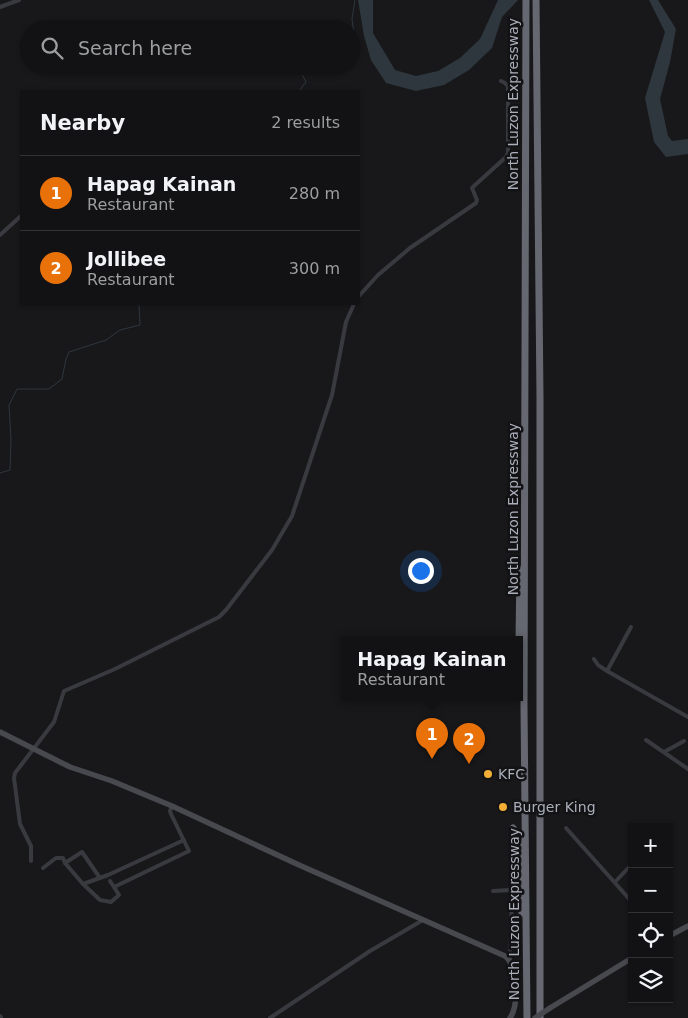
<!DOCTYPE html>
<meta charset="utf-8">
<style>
:root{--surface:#121214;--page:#1b1b1d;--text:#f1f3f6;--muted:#9c9ea0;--line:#313234;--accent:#b45309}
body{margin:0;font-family:"DejaVu Sans",sans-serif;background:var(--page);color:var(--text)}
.controls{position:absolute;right:15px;bottom:15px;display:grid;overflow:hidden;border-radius:0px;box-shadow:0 1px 4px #0004}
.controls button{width:45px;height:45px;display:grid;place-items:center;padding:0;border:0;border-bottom:1px solid var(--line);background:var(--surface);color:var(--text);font:25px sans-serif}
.you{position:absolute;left:420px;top:570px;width:18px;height:18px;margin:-12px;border:4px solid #fff;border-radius:50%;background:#1a73e8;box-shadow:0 0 0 8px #1a73e833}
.badge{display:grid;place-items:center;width:32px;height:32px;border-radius:50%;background:var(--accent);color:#fff;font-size:16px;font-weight:700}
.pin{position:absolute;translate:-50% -41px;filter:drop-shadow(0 1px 2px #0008)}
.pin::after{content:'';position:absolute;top:26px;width:18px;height:15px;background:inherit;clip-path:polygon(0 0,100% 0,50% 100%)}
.popup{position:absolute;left:341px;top:636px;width:182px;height:65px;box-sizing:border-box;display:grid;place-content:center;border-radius:0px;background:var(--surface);filter:drop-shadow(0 1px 4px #0005);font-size:16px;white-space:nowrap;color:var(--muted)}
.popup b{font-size:19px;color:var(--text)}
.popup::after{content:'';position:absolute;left:50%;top:100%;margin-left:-10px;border:10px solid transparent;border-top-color:var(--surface)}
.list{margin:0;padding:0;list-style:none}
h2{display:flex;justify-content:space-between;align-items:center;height:65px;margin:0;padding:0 20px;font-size:21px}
h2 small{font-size:16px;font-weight:400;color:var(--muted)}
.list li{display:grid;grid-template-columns:32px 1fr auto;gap:15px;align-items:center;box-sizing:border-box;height:75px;padding:0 20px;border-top:1px solid var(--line)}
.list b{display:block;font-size:19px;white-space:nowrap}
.list p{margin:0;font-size:16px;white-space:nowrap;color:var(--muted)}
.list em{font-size:16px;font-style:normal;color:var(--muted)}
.icon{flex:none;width:28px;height:28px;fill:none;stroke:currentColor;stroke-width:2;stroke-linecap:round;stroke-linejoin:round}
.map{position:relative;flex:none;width:688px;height:1018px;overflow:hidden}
.search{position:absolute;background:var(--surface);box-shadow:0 1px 4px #0004;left:20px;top:20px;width:340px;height:55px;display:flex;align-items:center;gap:12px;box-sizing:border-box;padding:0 18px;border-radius:28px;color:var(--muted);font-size:19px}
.panel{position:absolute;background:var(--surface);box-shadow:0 1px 4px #0004;left:20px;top:90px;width:340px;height:215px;border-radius:0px}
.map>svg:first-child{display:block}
</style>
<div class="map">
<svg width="688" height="1018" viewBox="0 0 688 1018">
<rect width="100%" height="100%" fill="#18181a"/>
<g fill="#2e373e">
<polygon points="373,0 373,33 395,70 416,76 438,71 460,58 480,39 498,0 518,0 502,17 492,48 469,70 444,85 416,91 386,83 371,60 364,36 358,0"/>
<polygon points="649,0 658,0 676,29 670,62 660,99 668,136 672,141 688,139 688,154 666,157 654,142 645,98 665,32"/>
</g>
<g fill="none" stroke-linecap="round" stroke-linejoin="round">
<g stroke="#2e373e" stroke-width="1">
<polyline points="351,52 355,42 352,19 355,0"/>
<polyline points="298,66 306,82 299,91"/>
<polyline points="299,66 323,71 346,66"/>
<polyline points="0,473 10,470 11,440 9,405 17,389 49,389 62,379 66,359 69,352 106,340 120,330 140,325 139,304"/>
</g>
<g stroke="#393a3f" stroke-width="4">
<polyline points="0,7 19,0"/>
<polyline points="0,235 21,216"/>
<polyline points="359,296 378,275 410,248 476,203 477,200 472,188 474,186 506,157 508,153 508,86 505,83 501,81"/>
<polyline points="594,659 598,665 607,671 688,717"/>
<polyline points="607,671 631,627"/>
<polyline points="646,740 688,769"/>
<polyline points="664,752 684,741"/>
<polyline points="566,828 632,902"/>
<polyline points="31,861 31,846 20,824 14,778 15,773 54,722 64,691 115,669 219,617 226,610 272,550 292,516 332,395 346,322 354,304"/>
<polyline points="65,863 82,852 100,878"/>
<polyline points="43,868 56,858 63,858 65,863 83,884 108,875 184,840"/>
<polyline points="110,881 114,887 189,851 171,814 170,811 172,806"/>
<polyline points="615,882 632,864"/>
<polyline points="83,884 100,900 111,902 119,895 114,887"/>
<polyline points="493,891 510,890 512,892 510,961"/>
<polyline points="0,1016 1,1018"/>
<polyline points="270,1018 370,951 423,920"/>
</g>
<g stroke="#47494f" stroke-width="5.5">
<path d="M0,732l70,35 42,14 60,25 127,59 206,91c13,10 14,49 5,62"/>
<polyline points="669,936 688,926"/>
<polyline points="550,1008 632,958"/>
</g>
<g stroke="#656870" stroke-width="7">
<polyline points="526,0 524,706 527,1018"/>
<polyline points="536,0 540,397 540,1018"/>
<polyline points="519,640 520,569"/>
<path d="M513,828c13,18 8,63 9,85"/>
</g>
<polyline stroke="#47494f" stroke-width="5.5" points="535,1018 550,1008"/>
</g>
<g fill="#f3b037" stroke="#131315" stroke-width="2">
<circle cx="488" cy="774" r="5"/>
<circle cx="503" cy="807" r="5"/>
</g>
<g text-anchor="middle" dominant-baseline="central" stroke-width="5" stroke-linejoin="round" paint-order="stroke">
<g font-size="14" fill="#aaafba" stroke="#131315">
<text transform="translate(513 104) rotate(-90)">North Luzon Expressway</text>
<text transform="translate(513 509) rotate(-90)">North Luzon Expressway</text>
<text transform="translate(514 914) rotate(-90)">North Luzon Expressway</text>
</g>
<g font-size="14" fill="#aaafba" stroke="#131315" text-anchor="start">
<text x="498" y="774">KFC</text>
<text x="513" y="807">Burger King</text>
</g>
</g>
</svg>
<div class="controls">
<button>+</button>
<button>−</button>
<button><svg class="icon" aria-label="locate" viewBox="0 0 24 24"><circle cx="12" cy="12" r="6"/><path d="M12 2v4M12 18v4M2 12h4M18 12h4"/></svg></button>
<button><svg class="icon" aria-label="layers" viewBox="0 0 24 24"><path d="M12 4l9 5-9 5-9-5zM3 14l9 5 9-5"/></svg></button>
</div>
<div class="you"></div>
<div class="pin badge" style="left:432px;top:759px;background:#e8710a">1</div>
<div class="popup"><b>Hapag Kainan</b>Restaurant</div>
<div class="pin badge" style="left:469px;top:764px;background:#e8710a">2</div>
<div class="search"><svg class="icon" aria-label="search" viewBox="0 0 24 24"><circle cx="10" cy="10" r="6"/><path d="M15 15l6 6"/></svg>Search here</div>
<section class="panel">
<h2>Nearby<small>2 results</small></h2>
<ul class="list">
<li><span class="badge" style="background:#e8710a">1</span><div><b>Hapag Kainan</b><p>Restaurant</p></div><em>280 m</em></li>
<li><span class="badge" style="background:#e8710a">2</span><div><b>Jollibee</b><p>Restaurant</p></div><em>300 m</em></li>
</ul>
</section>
</div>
